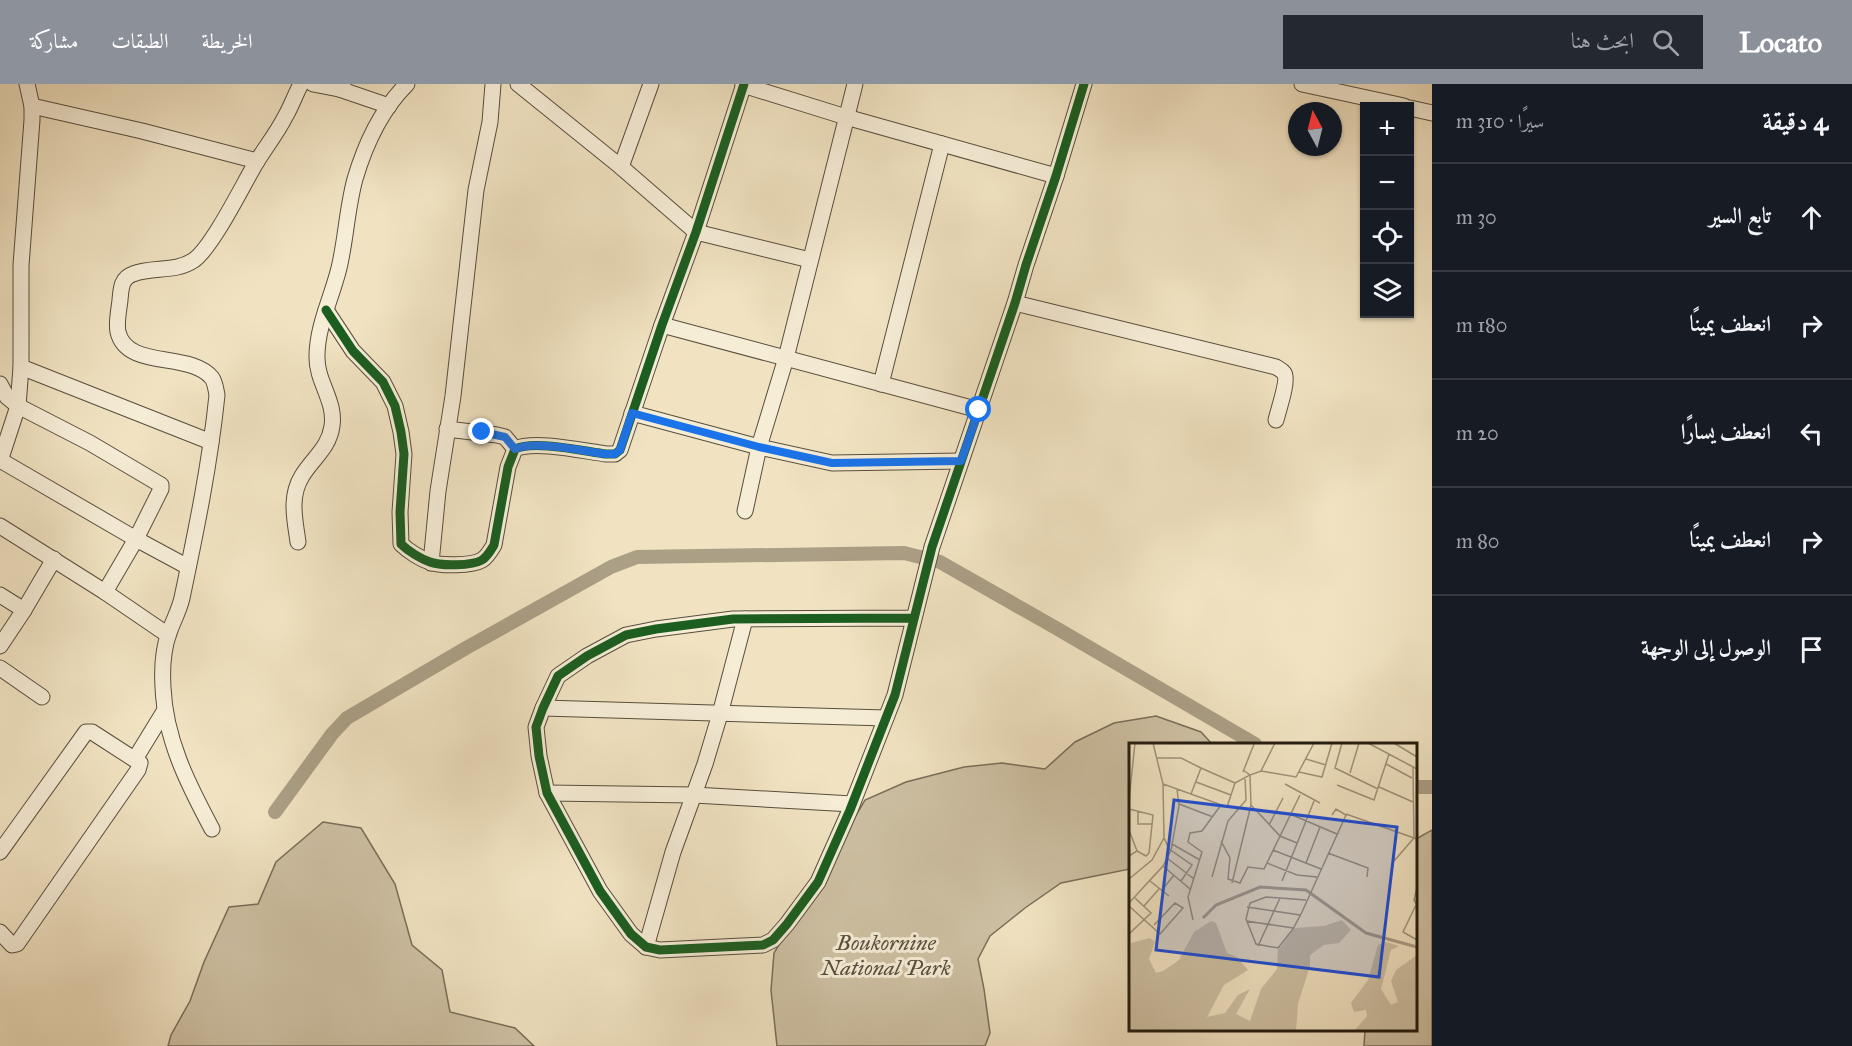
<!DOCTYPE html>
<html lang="ar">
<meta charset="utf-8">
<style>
:root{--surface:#171b24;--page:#242831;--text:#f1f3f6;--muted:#9ea1a6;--line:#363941;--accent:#8c9099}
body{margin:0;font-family:"IM FELL Great Primer",Amiri,serif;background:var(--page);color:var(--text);direction:rtl}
.controls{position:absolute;right:18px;top:18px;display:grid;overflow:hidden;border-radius:0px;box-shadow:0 2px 4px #0004}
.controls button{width:54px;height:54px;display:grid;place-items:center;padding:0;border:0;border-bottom:2px solid var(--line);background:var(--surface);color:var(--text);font:30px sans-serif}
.compass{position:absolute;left:1288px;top:18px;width:54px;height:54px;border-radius:50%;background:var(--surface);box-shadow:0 2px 4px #0004;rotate:353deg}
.stop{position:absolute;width:18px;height:18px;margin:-14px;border:4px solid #1a73e8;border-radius:50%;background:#fff}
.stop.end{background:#1a73e8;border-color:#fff;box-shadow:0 2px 6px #0008}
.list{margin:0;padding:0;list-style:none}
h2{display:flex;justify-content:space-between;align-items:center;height:78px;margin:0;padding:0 24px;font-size:26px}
h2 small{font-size:20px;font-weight:400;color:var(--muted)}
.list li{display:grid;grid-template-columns:39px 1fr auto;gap:18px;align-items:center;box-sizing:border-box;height:108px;padding:0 24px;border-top:2px solid var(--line)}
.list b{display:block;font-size:22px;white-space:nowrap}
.list em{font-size:20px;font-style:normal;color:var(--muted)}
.icon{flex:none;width:33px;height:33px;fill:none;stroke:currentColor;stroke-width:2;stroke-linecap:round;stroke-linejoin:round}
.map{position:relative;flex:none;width:1432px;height:962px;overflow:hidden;direction:ltr}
header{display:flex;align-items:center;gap:36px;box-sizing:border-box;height:84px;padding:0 30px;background:var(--accent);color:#fff}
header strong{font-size:28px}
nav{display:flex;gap:33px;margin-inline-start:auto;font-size:21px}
.search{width:420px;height:54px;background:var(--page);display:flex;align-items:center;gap:15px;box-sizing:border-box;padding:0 21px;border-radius:0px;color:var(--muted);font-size:22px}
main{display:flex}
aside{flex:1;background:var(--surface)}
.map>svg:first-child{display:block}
</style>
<header>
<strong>Locato</strong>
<div class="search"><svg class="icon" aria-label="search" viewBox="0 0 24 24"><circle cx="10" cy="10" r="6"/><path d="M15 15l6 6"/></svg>ابحث هنا</div>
<nav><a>الخريطة</a><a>الطبقات</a><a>مشاركة</a></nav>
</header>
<main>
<aside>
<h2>4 دقيقة<small>سيرًا · 310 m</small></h2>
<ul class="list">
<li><svg class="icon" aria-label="ahead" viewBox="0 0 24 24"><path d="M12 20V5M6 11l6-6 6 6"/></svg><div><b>تابع السير</b></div><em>30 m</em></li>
<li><svg class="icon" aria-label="right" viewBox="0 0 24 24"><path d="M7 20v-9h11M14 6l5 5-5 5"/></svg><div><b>انعطف يمينًا</b></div><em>180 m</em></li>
<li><svg class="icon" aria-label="left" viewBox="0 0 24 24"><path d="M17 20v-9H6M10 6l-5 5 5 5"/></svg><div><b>انعطف يسارًا</b></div><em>20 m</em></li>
<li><svg class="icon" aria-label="right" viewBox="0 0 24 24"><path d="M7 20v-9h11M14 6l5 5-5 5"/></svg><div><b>انعطف يمينًا</b></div><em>80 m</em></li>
<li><svg class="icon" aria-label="arrive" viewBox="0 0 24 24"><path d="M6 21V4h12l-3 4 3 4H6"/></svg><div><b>الوصول إلى الوجهة</b></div></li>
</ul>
</aside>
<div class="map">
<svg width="1432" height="962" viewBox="0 0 1432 962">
<rect width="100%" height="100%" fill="#f1e3c2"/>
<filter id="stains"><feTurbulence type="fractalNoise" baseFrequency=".00333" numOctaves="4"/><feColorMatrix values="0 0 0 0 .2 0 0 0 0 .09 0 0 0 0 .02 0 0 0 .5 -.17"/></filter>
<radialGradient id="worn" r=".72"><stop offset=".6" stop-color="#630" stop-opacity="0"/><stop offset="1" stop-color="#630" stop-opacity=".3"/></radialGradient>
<g fill="#cec1a4" stroke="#796e5a" stroke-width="1.5">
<polygon points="1156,632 1201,648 1212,660 1130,660 1130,785 1061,799 1025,824 990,852 978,875 984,905 990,949 985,962 777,962 771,906 774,869 865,716 906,698 964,683 1002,679 1045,685 1075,658 1114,639"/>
<polygon points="323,738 361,744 395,800 412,861 442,886 450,928 515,944 534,962 168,962 171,951 190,917 204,878 229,823 258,820 276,778"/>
<polygon points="1432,746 1432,962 1364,962 1365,946 1416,946 1416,755"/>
</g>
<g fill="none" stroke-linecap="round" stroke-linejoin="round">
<g stroke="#ab9f86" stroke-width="14">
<polyline points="1416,703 1432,703"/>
<polyline points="275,728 332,650 347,634 466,564 611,483 637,473 904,469 940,478 1056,544 1255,660"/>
</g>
<defs>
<g id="minor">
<polyline points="313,0 339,5 343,0"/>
<polyline points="518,0 621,83 696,148 810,176"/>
<polyline points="1302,0 1404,22"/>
<polyline points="743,1 846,33 1056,92"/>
<polyline points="339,5 389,22"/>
<polyline points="32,22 142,47 257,77"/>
<polyline points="1410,24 1432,29"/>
<polyline points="621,83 651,0"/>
<path d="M1015,219l261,64c3,2 6,3 8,6 5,7 -6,38 -8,47"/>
<path d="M326,226l27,41 30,31 12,24 6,26 3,22 -4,58 1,32c7,7 20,15 29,18 10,4 42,4 52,-2 5,-3 9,-10 12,-15l14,-78 7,-18c19,-9 68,2 91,5h9l5,-4 42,-125 34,-93 48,-148"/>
<polyline points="662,241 979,326"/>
<polyline points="21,283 211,358"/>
<polyline points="0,300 7,313 18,322 90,359 161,401 161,405 136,455 105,508"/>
<polyline points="881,300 942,60"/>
<polyline points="632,329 759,363 832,379 961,377"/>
<polyline points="447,345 497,351 505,353 515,365"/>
<polyline points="0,376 136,455 188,483"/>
<polyline points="0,377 18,322 21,283 21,181 32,36 32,22 27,0"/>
<polyline points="745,427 759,363 786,274 855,0"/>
<polyline points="0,442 105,508 168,551"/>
<path d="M298,458c-3,-22 -9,-45 4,-66 11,-18 27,-28 30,-50 4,-25 -16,-45 -15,-70 0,-30 15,-59 22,-88 7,-29 8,-60 16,-89 10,-34 27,-70 52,-95"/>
<polyline points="431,479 438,407 453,312 476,106 490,38 493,0"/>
<polyline points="0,511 24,526"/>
<polyline points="913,534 733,535 656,545 626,551 587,572 558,592 543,624 536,643 539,672 547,709 600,807 631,850 646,863 660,866 763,861 773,856 787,840 818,798 850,726 895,611 932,463 1015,219 1026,181 1056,92 1084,0"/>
<polyline points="0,562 24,526 54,475"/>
<polyline points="0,584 42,613"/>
<polyline points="543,624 886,634"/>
<polyline points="135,675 165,626"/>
<polyline points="547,709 694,711 852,720"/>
<path d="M212,745c-24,-45 -47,-90 -49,-142 -1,-17 0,-38 6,-54 4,-12 10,-22 13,-35 14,-67 28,-134 35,-203 -1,-5 -2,-13 -5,-17 -22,-27 -85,-8 -94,-46 -2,-10 1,-22 2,-32 1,-11 1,-22 13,-26 20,-8 42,-1 61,-14 18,-13 47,-71 59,-92 10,-18 23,-33 32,-51 6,-10 10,-22 16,-33"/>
<polyline points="0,768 86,648 92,648 140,679 138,686 17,860 12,861 0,848"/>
<polyline points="646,863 673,768 705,680 720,630 745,535"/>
</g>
</defs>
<use href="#minor" stroke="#574e3d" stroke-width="17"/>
<use href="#minor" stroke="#f6edd7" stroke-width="15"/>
<defs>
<g id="cycleway">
<path d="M326,226l27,41 30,31 12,24 6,26 3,22 -4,58 1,32c7,7 20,15 29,18 10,4 42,4 52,-2 5,-3 9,-10 12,-15l14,-78 7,-18c19,-9 68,2 91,5h9l5,-4 42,-125 34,-93 48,-148"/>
<polyline points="913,534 733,535 656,545 626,551 587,572 558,592 543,624 536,643 539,672 547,709 600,807 631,850 646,863 660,866 763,861 773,856 787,840 818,798 850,726 895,611 932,463 1015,219 1026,181 1056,92 1084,0"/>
</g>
</defs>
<use href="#cycleway" stroke="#f6edd7" stroke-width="13"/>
<use href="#cycleway" stroke="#1b5e20" stroke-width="9"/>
</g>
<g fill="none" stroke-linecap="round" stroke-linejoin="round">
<path stroke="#1a73e8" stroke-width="8" d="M482,348l23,5 10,12c20,-9 68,2 91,5h9l5,-4 12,-37 127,34 73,16 129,-2 18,-51"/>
</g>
<g text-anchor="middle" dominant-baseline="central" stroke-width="6" stroke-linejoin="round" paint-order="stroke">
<g font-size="22" font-style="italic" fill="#574e3d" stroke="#f6edd7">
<text x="886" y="858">Boukornine<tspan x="886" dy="25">National Park</tspan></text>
</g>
</g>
<g transform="translate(1129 659)">
<rect width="288" height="288" fill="#f1e3c2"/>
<path d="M213,177l9,10 -12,13 -15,2 -14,10v11l-12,38 -2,27h-167l2,-88 19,-5 5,4 -6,17 7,14 7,-2 16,-11 15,-28 17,-11 5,2 11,30 10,4 11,13 -24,15 -17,32 18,-4 13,-18 12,-6 -14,25 14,7 11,-32 16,-20 1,-19 17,-22 29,-2zM257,199l13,4 -8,4 -10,39 10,16 7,-3 -7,-21 5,-11 21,-15v76h-63l13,-15 -1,-6 -12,2 -3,-9 17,-23 10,-35z" fill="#cec1a4"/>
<path fill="none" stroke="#ab9f86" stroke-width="3" d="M74,175l13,-13 44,-18 46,3 60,43 51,14"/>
<path fill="none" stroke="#9f937b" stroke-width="1.5" d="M24,0l10,41 64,23 8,-24 15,-8 -7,-5M213,0l-7,25 43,21M239,0l49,26M265,0l23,14M27,15h25l20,10M177,16l20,6M257,21l26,14M132,28l14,-28M114,29l11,-28M170,29l23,5 10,-34M221,30l9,-30M67,39l35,13M34,41l1,54M156,41l35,19M208,42l37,15 15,-46M250,44l34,15M62,51l10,-26 34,15M0,57l6,-57M50,61l34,13M0,66l24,6 -4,38 -3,3 -9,-5M9,68v13h14M161,71l47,20M217,71l71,25M140,82l14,-27M0,87l8,21 -8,5M92,98l9,17 -2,21 12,4 8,-16 16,2 36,-74M168,100l-17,-7 -29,-31 -1,-30 11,-4 35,6 18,-34M43,101l28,16M144,107l48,19M199,110l40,15 -1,9M38,115l27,21M265,118l20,-23 -1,-71M138,120l30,12 20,2M177,120l14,-36M34,123l27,23M83,134l16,-56 18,-21 -1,-23M0,136l23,-19 12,-22 5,11 23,16 -11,16M21,138l19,15M153,138l32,-80M103,140l19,-78M33,147l12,-15M177,157l-40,-3 -16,6 -4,16 10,25 22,4 15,-19 9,-17 44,-97 -10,-6 -4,6M0,160l34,-37 8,-16 8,-44 -2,-17M287,162l-13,27 14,8M288,162l-3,-5 3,-13M0,163l31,28 23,-26 -8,-5 -21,22M15,163l15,-17M118,164l53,8M64,177l-5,-23 14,-45 -14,-10 2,-9 12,-2 19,-26M117,178l47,7M0,191l22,-21 -16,-15M129,203l22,-48"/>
<path fill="#1d4ed8" fill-opacity="0.15" stroke="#1d4ed8" stroke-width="3" d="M45,57l223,27 -18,150 -223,-27z"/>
<rect width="288" height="288" fill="none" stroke="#241c11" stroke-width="3"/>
</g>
<rect width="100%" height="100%" filter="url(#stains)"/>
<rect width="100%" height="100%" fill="url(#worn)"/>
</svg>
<div class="controls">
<button>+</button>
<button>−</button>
<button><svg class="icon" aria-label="locate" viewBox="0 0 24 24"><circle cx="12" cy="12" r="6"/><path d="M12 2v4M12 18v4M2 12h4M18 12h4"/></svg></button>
<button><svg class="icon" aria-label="layers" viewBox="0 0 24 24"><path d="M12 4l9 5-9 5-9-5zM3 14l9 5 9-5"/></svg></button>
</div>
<svg class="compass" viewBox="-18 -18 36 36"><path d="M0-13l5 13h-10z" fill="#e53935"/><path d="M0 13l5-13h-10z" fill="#9ea1a6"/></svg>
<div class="stop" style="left:979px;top:326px"></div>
<div class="stop end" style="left:482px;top:348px"></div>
</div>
</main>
